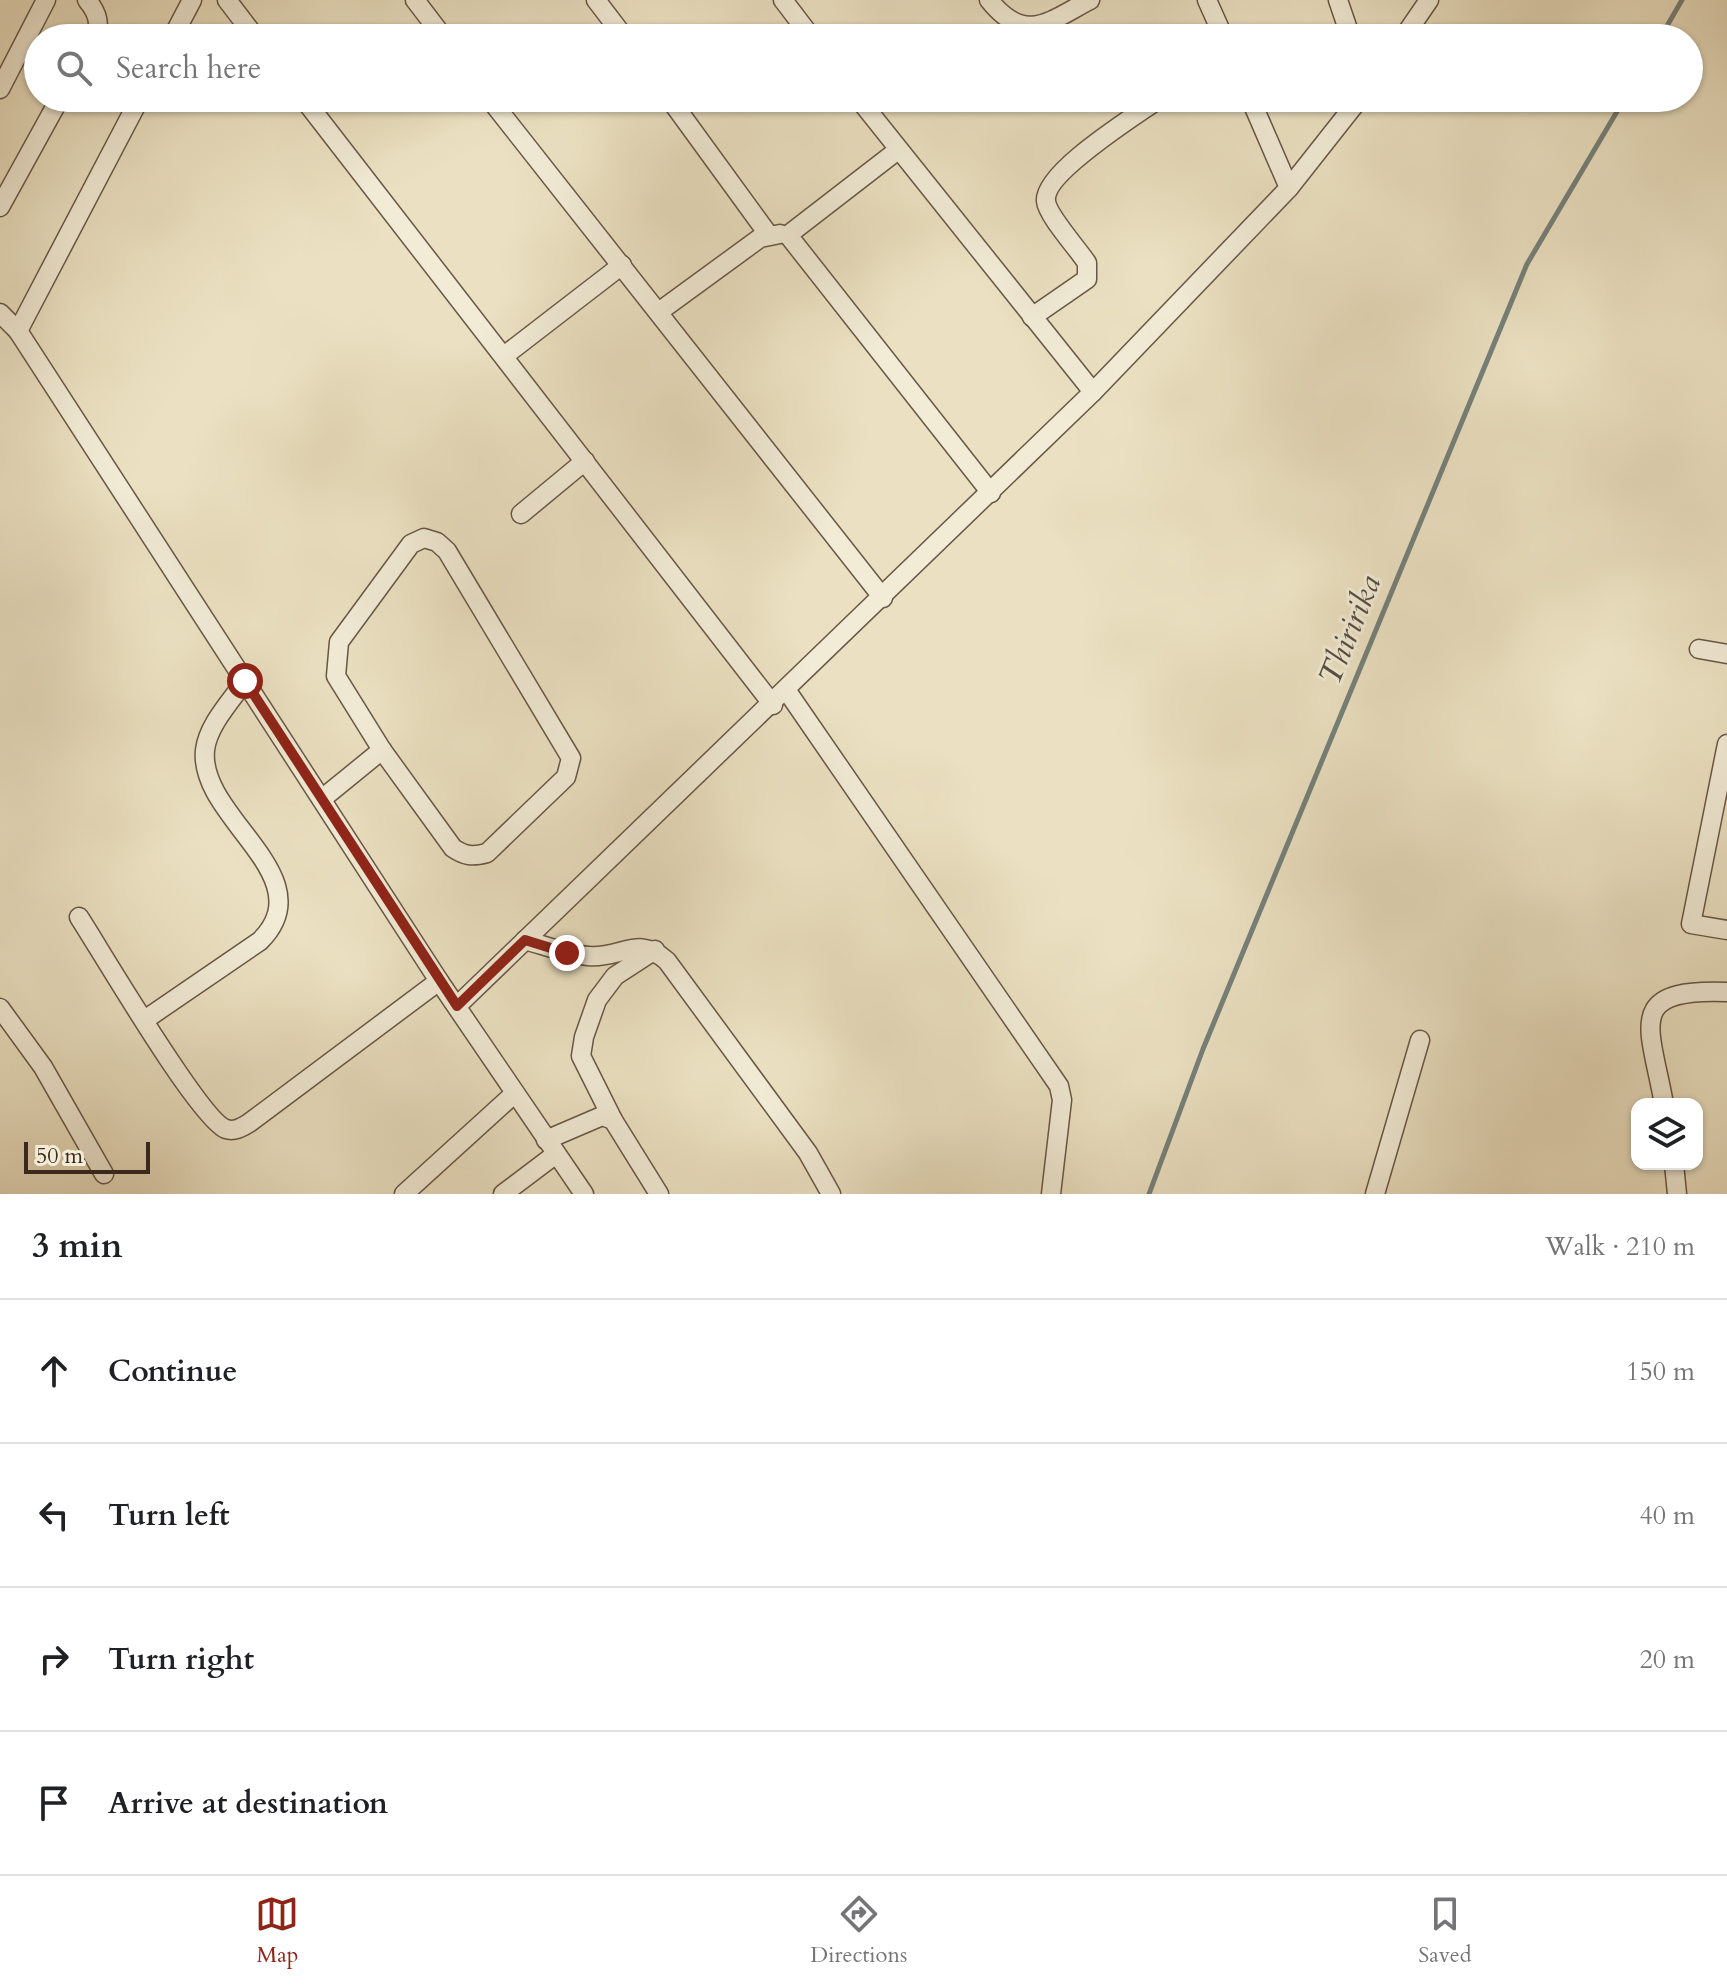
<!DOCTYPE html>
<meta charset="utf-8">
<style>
:root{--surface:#fff;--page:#f2f2f2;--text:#202124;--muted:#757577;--line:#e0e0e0;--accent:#8f2418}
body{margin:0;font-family:Cardo,serif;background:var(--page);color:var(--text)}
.controls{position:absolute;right:24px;bottom:24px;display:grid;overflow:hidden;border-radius:16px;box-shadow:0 2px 6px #0004}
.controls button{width:72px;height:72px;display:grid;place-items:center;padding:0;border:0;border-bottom:2px solid var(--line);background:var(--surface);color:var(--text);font:40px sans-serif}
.scale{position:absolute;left:24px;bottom:20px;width:126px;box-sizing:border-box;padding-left:8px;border:4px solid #3d291c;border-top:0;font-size:22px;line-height:28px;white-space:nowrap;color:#3d291c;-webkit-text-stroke:6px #f2ecd7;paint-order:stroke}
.stop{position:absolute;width:24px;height:24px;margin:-18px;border:6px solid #8f2418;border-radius:50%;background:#fff}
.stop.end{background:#8f2418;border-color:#fff;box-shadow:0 2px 8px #0008}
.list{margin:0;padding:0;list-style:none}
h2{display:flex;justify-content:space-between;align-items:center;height:104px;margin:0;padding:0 32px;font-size:34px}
h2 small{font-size:26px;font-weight:400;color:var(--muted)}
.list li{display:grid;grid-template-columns:52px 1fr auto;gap:24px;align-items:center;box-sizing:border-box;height:144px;padding:0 32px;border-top:2px solid var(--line)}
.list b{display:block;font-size:30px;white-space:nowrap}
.list em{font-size:26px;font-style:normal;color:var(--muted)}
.icon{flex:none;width:44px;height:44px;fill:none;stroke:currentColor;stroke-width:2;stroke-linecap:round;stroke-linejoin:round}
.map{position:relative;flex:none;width:1727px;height:1194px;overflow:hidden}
.search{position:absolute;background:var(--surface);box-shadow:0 2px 6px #0004;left:24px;right:24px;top:24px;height:88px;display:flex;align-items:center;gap:20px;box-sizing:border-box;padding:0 28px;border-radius:44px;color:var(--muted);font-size:30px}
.sheet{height:680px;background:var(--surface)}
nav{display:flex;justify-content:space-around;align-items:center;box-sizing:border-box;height:112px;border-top:2px solid var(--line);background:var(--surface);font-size:22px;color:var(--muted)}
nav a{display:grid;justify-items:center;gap:4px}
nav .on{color:var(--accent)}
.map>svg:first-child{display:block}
</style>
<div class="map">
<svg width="1727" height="1194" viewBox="0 0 1727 1194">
<rect width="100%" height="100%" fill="#ebe1c2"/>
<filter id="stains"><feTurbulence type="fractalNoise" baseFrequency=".0025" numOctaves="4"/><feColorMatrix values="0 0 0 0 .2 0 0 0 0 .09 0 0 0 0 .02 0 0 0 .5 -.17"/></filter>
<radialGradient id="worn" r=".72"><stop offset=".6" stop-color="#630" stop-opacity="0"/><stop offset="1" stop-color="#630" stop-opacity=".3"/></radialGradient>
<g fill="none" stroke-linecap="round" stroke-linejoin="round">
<g stroke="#75817b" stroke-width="5">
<polyline points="1660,38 1682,0"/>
<polyline points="1149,1194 1203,1049 1527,264 1625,98"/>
</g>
<defs>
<g id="minor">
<path d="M87,0c10,12 15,24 7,38"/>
<polyline points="227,0 256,38"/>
<polyline points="415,0 444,38"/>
<polyline points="596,0 625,38"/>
<polyline points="783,0 812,38"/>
<path d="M989,0c36,45 59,22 101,0"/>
<polyline points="1207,0 1224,38"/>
<polyline points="1338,0 1351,38"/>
<polyline points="172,38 192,0"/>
<polyline points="1403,38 1429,0"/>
<polyline points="0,89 46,0"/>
<polyline points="303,98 773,705"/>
<polyline points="489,98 883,598"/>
<polyline points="669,98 768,234"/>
<polyline points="858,98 1093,392"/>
<polyline points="1250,98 1289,188"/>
<polyline points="898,150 788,235 991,493"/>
<polyline points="0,207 60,98"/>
<polyline points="660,311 760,238 780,234"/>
<polyline points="0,313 18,331 439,981 584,1194"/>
<path d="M1032,317l55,-38v-16c-9,-14 -40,-48 -41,-62 -3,-29 91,-86 114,-103"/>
<polyline points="18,331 140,98"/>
<polyline points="504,356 622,265"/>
<polyline points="521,514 585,461"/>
<path d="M424,538l13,4 10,9 124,207 -5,19 -79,76c-15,4 -22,3 -34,-5l-71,-98 -46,-74 3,-34 72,-98z"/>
<polyline points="1699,649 1727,654"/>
<polyline points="787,691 1059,1086 1062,1100 1051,1194"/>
<polyline points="1727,744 1691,924 1727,930"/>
<polyline points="323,798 382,750"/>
<path d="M79,917c22,34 121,203 147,212 9,3 16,-2 23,-6l190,-142"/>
<path d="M525,940c21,6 42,14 63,16 34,3 49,-22 79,5l141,192 23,41"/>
<polyline points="457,1006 1093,392 1289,188 1360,98"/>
<polyline points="0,1008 43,1067 104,1174"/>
<path d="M146,1019l114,-78c65,-65 -62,-123 -55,-191 3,-25 26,-49 40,-69"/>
<path d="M1664,1104c-14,-78 -40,-116 63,-112"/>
<polyline points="613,1120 581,1056 584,1037 597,1000 615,976 655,950"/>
<polyline points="546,1140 602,1116 613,1120 659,1194"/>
<polyline points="1674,1164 1677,1194"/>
<polyline points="404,1194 514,1094"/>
<polyline points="503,1194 556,1154"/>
<polyline points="1375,1194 1420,1040"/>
</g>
</defs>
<use href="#minor" stroke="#685746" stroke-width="21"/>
<use href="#minor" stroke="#f2ecd7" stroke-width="18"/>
</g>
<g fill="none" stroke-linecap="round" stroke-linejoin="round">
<polyline stroke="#8f2418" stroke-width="10" points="245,681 457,1006 525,940 567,953"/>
</g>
<g text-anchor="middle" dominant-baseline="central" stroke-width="6" stroke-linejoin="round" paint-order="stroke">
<g font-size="32" font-style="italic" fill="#544e44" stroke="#f2ecd7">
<text transform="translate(1350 630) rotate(-68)">Thiririka</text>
</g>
</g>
<rect width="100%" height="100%" filter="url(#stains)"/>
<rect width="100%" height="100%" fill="url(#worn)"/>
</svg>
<div class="controls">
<button><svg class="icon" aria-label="layers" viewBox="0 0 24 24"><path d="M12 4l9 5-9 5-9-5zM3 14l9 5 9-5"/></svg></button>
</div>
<div class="scale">50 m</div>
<div class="stop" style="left:245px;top:681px"></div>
<div class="stop end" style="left:567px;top:953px"></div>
<div class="search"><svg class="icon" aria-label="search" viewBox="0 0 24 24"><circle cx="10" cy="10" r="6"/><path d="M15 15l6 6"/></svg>Search here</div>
</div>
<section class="sheet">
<h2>3 min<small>Walk · 210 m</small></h2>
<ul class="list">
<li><svg class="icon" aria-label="ahead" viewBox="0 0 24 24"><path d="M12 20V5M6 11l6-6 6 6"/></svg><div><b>Continue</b></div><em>150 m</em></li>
<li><svg class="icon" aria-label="left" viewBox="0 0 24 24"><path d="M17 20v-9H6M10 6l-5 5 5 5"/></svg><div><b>Turn left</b></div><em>40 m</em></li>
<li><svg class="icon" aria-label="right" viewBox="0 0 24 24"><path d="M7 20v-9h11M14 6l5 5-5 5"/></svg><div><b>Turn right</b></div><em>20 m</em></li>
<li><svg class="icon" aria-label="arrive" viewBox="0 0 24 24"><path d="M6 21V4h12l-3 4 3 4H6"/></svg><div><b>Arrive at destination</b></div></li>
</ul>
</section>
<nav>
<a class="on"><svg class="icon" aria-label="map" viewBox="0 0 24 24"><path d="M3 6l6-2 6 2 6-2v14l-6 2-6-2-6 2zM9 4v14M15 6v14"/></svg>Map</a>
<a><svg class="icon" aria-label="directions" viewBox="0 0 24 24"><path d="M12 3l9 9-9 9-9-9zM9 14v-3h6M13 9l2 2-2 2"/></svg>Directions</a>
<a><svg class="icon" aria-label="saved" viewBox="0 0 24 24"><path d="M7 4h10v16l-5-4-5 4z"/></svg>Saved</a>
</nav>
